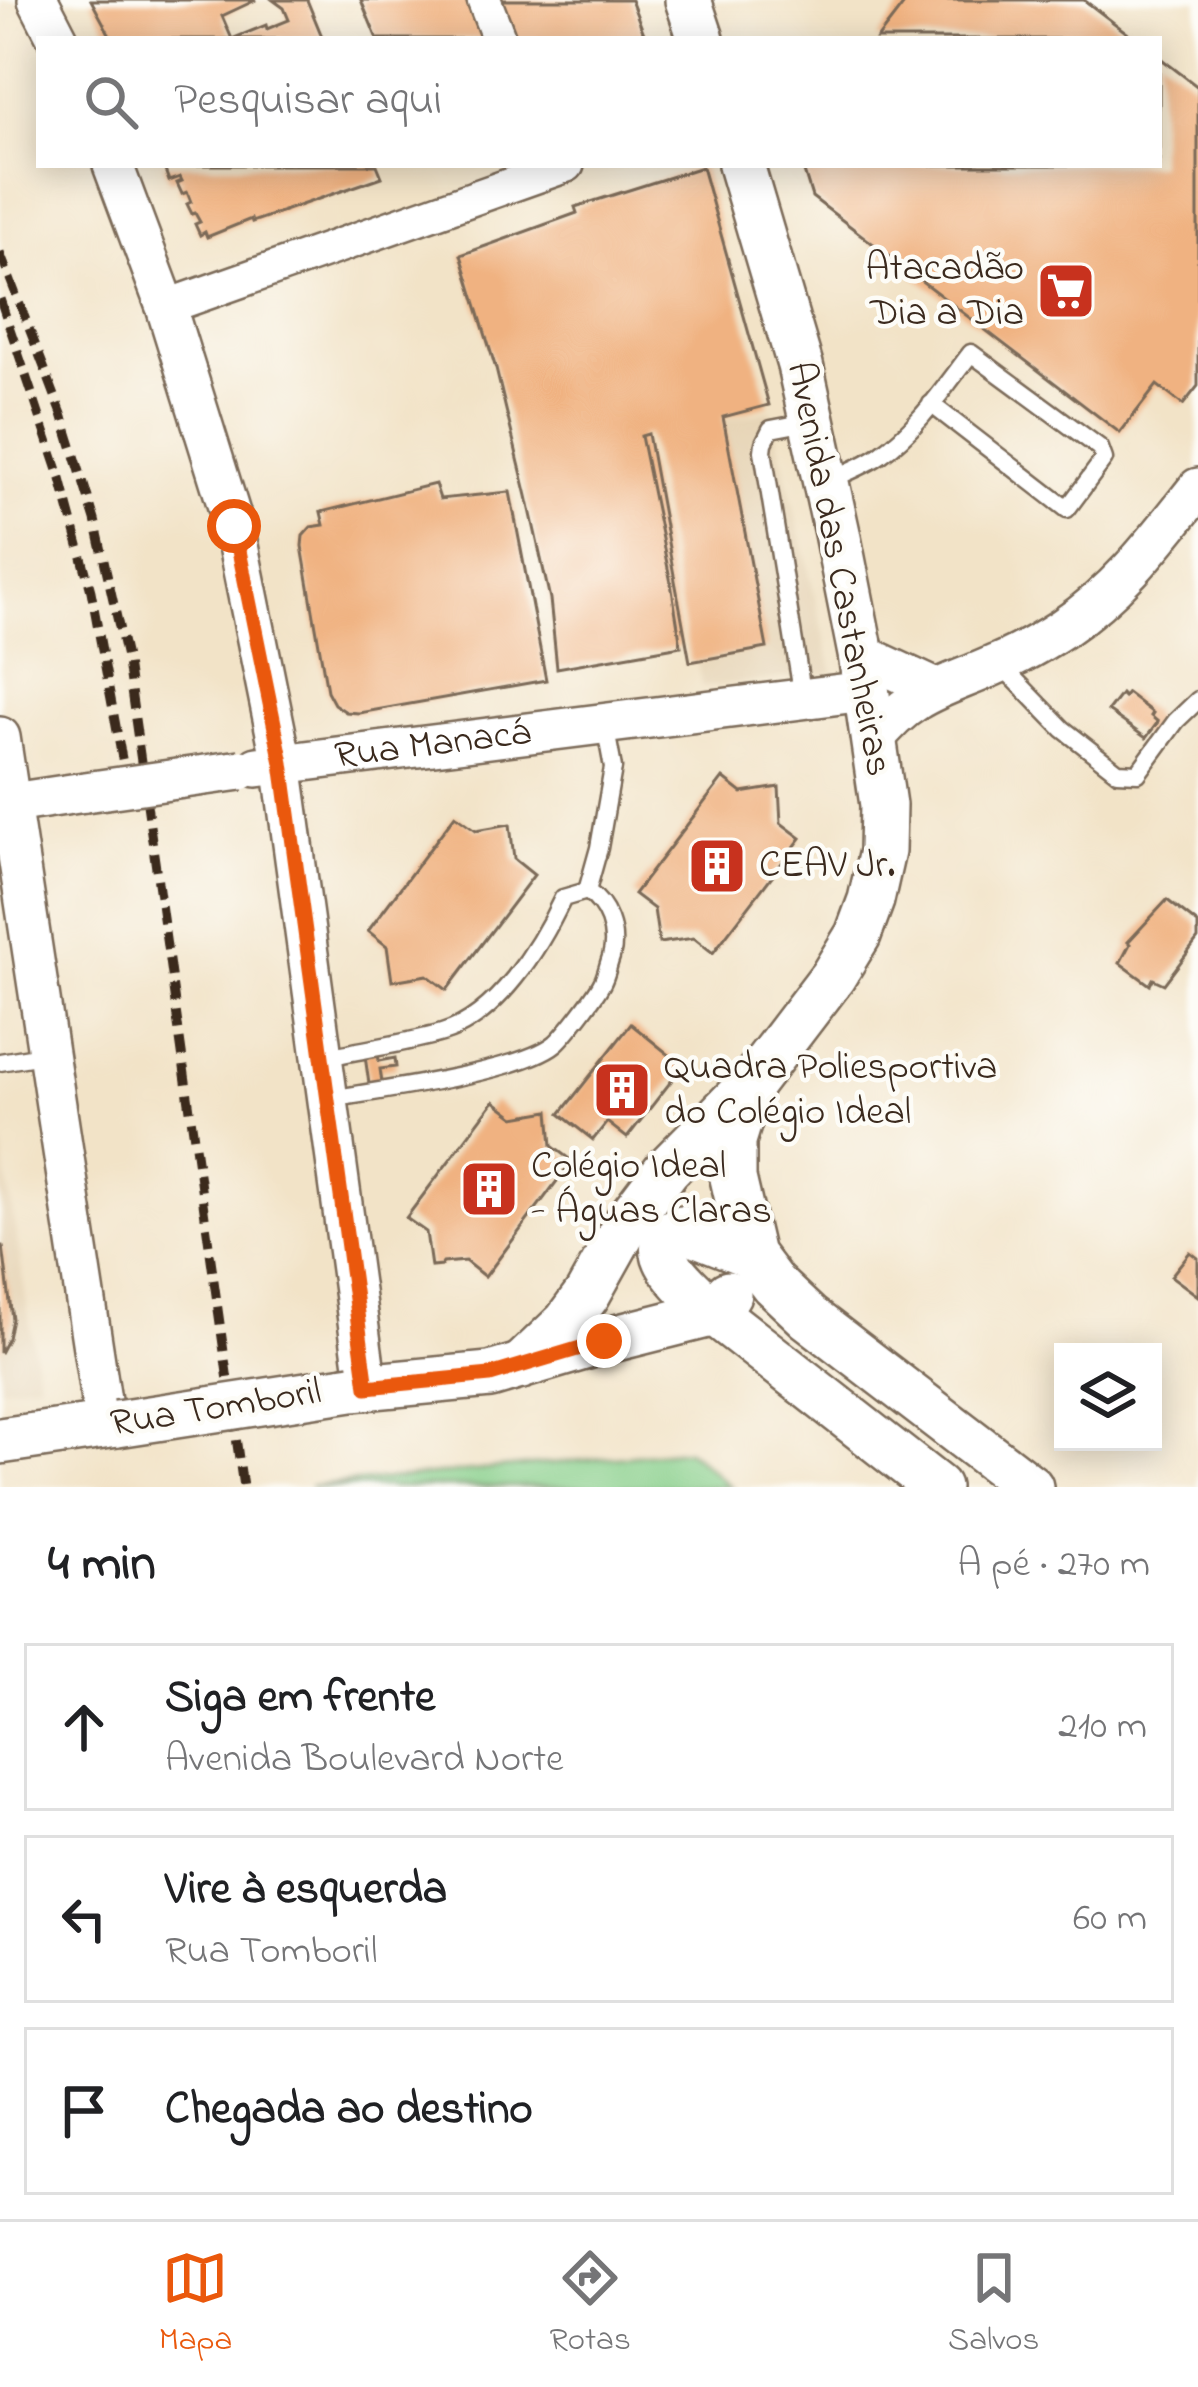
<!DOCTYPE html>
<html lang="pt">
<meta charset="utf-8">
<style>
:root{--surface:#fff;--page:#f6f6f6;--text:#202124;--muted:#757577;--line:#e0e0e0;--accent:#ea580c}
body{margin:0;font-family:"Indie Flower",sans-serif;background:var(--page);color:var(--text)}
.controls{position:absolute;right:36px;bottom:36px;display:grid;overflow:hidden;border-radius:0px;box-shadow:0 6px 30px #0003}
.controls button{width:108px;height:108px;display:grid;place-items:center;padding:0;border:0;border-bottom:3px solid var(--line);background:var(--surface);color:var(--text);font:60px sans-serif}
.stop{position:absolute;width:36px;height:36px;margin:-27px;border:9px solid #ea580c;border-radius:50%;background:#fff}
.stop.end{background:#ea580c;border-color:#fff;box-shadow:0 3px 12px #0008}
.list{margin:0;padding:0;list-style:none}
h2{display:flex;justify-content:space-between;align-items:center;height:156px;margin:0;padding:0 48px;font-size:51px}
h2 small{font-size:39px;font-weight:400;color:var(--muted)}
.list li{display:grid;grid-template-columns:78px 1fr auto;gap:36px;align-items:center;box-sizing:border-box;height:168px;margin:0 24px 24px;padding:0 24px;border:3px solid var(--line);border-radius:0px}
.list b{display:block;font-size:45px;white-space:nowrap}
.list p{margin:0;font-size:39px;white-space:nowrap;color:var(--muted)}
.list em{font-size:39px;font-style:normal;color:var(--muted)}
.icon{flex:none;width:66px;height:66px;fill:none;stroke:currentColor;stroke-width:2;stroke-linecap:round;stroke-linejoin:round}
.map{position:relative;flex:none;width:1198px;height:1487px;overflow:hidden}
.search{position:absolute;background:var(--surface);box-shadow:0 6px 30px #0003;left:36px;right:36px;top:36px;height:132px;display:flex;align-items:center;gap:30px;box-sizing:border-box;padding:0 42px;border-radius:0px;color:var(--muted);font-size:45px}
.sheet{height:732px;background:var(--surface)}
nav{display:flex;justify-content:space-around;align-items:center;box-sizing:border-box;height:168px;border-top:3px solid var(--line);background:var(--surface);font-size:33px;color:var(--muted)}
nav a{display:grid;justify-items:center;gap:6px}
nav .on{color:var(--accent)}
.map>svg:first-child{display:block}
</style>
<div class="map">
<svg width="1198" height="1487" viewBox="0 0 1198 1487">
<rect width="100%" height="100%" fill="#fdfcf7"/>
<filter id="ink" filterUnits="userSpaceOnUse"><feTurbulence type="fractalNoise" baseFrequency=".00833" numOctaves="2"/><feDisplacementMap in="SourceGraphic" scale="24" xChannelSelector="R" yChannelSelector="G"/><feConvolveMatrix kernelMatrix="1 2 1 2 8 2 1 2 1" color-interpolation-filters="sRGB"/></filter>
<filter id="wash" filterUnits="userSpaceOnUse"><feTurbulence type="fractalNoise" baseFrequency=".004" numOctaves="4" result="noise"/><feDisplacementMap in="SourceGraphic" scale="48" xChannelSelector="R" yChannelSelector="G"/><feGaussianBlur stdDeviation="2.7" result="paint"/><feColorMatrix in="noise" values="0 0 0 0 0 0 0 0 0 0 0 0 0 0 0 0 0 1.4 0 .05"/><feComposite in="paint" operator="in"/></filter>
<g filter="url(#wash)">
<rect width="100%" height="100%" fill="#f2e3c7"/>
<g fill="#e7d5b7">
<polygon points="771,410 833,673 702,687 649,434"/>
<polygon points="0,1130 39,1382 0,1388"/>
</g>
<polygon fill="#88cf8b" stroke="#627c54" stroke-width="3" points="687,1450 731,1487 309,1487"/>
<g id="blocks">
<g fill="#f0b281">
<polygon points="91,0 256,0 222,16 232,39 266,25 267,29 289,20 284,8 273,0 307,0 323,39 112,39"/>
<polygon points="361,0 631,0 646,39 377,39"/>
<polygon points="907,0 1084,0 1135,39 877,39"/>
<polygon points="1159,57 1198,87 1198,386 1183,405 1157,385 1120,433 812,197 802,165 1159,165"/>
<polygon points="163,165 377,165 382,177 252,222 251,219 207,237 205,232 200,235 195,224 200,222 195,213 192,214 187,204 191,202 187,192 182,194 177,183 182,181 180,177 169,181"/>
<polygon points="702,167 769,405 723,417 767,648 690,662 648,434 641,436 671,583 681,646 557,668 550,599 527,496 496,369 461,255 577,213 575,207"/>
<polygon points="435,484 440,499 510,492 546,680 359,713 346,712 334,704 327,691 302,546 303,536 311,527 324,525 321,512"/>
<polygon points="1127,693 1153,713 1151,716 1158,722 1146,738 1108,711 1121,694 1124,697"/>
<polygon points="723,778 742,793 779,787 781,823 801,838 713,953 694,938 659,943 654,909 634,894"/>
<polygon points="455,815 476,830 510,824 514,859 534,875 447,990 427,975 392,981 387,946 368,931"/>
<polygon points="1167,900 1198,924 1198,939 1164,984 1153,979 1150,985 1120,963 1130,944 1128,942"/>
<polygon points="631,1024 683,1066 627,1138 607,1122 593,1140 560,1114"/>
<polygon points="376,1040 379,1061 395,1058 396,1067 380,1069 383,1090 370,1091 363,1042"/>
<polygon points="494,1101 515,1117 549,1111 552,1146 572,1161 485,1277 465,1261 443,1263 441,1266 431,1267 426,1232 406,1218"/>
<polygon points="0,1246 3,1246 12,1319 8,1338 0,1353"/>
<polygon points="1190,1252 1198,1258 1198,1296 1171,1276"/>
</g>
</g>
</g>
<g filter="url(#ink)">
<use href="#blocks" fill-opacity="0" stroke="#7b6b59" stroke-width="3"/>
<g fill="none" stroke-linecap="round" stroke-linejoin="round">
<defs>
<g id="service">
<path d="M826,481c18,-7 38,-15 54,-26 37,-26 64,-67 91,-102l129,95 4,11 -37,50 -136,-105"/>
<polyline points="1000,664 1063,729 1118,772 1138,773 1176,721 1198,700"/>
<polyline points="803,698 763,451 764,443 771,429 813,421"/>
<polyline points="587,891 599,848 613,768 605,725"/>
<path d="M324,1058c39,-9 80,-14 118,-25 55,-16 98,-86 121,-135l24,-7c20,14 31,41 24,66 -3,8 -5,19 -9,26 -6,12 -36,51 -46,60 -34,29 -179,48 -227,56"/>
<polyline points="0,1062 48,1054"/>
</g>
<g id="minor">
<polyline points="484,0 499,39"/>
<polyline points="166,307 567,165"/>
</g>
<g id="tertiary">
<polyline points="38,0 58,39"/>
<polyline points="113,165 166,307 234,526 282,763 367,1387"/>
<polyline points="861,654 934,688"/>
<polyline points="0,737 105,1427"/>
<path d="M873,741c38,-50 72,-53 124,-77 22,-9 46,-23 66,-36 57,-38 93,-87 135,-140"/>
<path id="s1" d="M257,767l608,-76"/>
<polyline points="12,803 85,792"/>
</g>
<g id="secondary">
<polyline points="688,0 701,39"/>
<polyline points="749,1089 733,1141 733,1178 751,1255 773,1284 808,1317 1030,1487"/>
<path d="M751,1255l-69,-27c-50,18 15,68 33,85l222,174"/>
<polyline points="521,1366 567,1322 587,1295 630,1218 667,1169 749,1086 833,976 858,935 871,900 882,851 883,805 861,654 837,533 800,365 741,165"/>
<polyline points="352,1388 490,1375 604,1341 715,1313 728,1294"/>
<polyline points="0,1441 117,1424"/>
</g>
</defs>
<use href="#service" stroke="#7b6b59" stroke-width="21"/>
<use href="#minor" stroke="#7b6b59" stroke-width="38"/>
<use href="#tertiary" stroke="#7b6b59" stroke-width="44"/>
<use href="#secondary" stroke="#7b6b59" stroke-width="50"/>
<use href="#service" stroke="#fff" stroke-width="16"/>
<use href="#minor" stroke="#fff" stroke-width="33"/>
<use href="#tertiary" stroke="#fff" stroke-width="39"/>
<use href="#secondary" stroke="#fff" stroke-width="45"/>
<g stroke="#3b2a1e" stroke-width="9" stroke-dasharray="18 9" stroke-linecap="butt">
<polyline points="0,253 62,414 95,520 127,662 243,1487"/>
<polyline points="0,299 61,479 91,591 128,791"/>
</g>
<defs>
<polyline id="tertiary-bridge" points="85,792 241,770"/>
<polyline id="secondary-bridge" points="117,1424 352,1388"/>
</defs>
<use href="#tertiary-bridge" stroke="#7b6b59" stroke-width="44" stroke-linecap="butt"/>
<use href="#secondary-bridge" stroke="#7b6b59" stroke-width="50" stroke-linecap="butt"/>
<use href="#tertiary-bridge" stroke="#fff" stroke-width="39"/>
<use href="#secondary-bridge" stroke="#fff" stroke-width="45"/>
</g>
</g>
<g fill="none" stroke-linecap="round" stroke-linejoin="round" filter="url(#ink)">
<polyline stroke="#ea580c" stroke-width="15" points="234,526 282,763 367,1387 490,1375 604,1341"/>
</g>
<defs>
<symbol id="supermarket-square" viewBox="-11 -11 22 22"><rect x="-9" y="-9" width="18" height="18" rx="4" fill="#c8321e" stroke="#fdfcf7"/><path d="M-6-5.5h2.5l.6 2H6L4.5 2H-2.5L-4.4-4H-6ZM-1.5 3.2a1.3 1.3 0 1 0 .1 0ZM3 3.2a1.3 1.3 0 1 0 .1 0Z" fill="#fff"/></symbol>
<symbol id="building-square" viewBox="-11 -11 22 22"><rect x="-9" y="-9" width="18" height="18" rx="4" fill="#c8321e" stroke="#fdfcf7"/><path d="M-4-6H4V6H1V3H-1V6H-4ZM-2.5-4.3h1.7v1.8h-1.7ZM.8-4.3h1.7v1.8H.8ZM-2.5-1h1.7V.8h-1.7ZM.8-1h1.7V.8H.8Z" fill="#fff"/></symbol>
</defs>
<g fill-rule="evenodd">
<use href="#supermarket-square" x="1033" y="258" width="66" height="66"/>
<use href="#building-square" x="684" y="833" width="66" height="66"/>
<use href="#building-square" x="589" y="1057" width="66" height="66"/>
<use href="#building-square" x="456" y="1156" width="66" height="66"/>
</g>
<g text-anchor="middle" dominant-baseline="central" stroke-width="9" stroke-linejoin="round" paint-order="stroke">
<g font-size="39" fill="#3b2a1e" stroke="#fdfcf7" text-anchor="start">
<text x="1024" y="269" text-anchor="end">Atacadão<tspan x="1024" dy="45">Dia a Dia</tspan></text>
<text x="759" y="866">CEAV Jr.</text>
<text x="664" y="1068">Quadra Poliesportiva<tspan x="664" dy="45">do Colégio Ideal</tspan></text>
<text x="531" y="1167">Colégio Ideal<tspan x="531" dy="45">- Águas Claras</tspan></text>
</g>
<g font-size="39" fill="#3b2a1e" stroke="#fdfcf7">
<text transform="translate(838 569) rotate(79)">Avenida das Castanheiras</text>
<text stroke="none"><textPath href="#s1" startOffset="177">Rua Manacá</textPath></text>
<text transform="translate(216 1409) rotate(-9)">Rua Tomboril</text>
</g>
</g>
</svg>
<div class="controls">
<button><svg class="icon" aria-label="layers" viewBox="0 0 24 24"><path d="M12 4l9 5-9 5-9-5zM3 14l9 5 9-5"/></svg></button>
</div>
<div class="stop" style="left:234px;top:526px"></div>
<div class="stop end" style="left:604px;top:1341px"></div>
<div class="search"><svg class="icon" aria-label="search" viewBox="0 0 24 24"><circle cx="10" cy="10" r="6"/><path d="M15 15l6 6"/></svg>Pesquisar aqui</div>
</div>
<section class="sheet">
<h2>4 min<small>A pé · 270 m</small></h2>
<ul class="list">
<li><svg class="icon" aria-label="ahead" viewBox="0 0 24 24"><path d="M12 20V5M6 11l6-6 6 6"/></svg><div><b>Siga em frente</b><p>Avenida Boulevard Norte</p></div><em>210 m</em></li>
<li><svg class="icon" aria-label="left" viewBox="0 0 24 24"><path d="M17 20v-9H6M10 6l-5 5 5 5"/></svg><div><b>Vire à esquerda</b><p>Rua Tomboril</p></div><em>60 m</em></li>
<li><svg class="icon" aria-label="arrive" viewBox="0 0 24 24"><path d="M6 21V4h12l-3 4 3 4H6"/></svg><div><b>Chegada ao destino</b></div></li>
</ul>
</section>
<nav>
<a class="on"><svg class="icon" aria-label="map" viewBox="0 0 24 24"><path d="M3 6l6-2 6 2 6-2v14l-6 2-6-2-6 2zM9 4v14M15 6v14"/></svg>Mapa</a>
<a><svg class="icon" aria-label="directions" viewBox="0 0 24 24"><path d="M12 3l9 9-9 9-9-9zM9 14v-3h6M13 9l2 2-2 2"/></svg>Rotas</a>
<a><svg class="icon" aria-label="saved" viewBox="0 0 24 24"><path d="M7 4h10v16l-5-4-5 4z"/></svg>Salvos</a>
</nav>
